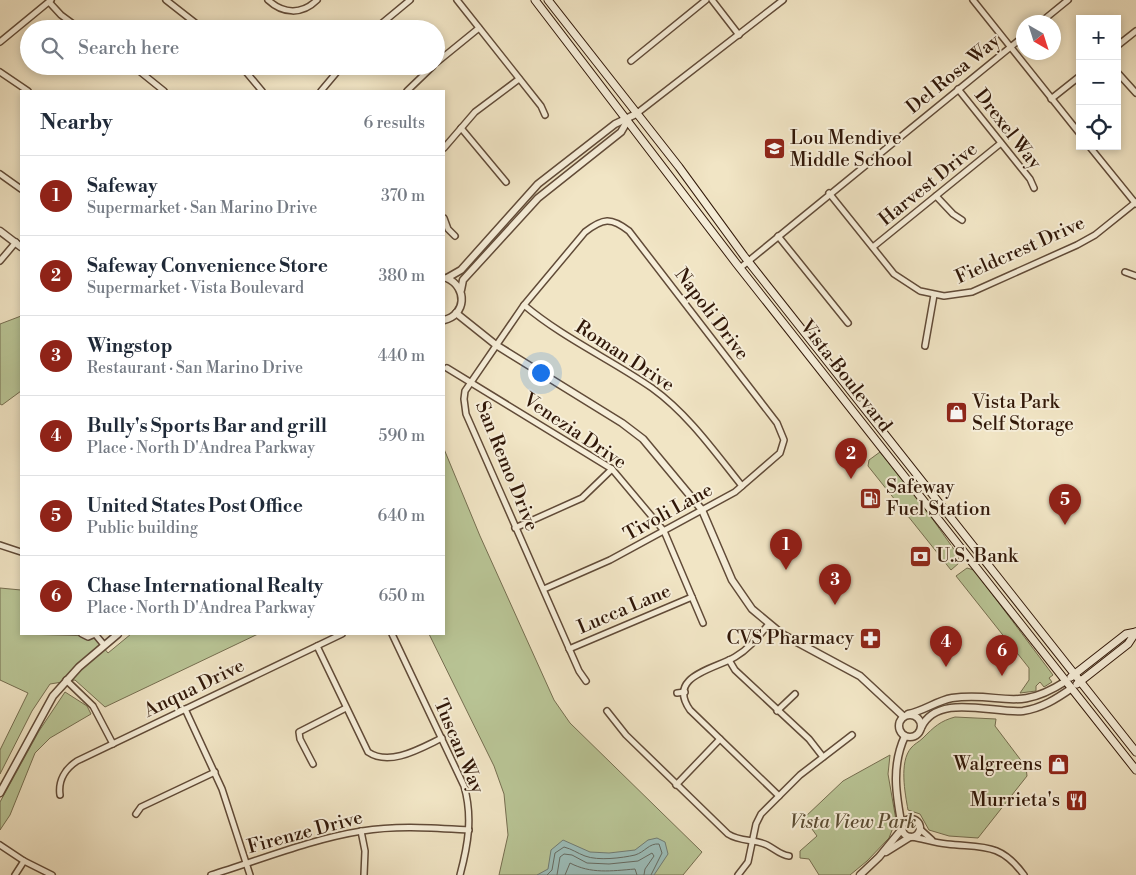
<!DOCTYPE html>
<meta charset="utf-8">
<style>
:root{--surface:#fff;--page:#f2f2f3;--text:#1f2937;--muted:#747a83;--line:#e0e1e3;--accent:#8f2418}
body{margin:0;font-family:"Libre Bodoni",serif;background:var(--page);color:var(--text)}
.controls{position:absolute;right:15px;top:15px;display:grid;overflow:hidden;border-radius:0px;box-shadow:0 2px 8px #0003}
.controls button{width:45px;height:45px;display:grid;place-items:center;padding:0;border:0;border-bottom:1px solid var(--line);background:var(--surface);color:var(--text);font:25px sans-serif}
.compass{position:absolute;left:1016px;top:15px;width:45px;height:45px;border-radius:50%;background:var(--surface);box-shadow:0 2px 8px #0003;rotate:141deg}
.you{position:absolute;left:540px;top:372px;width:18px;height:18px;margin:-12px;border:4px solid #fff;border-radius:50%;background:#1a73e8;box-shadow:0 0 0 8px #1a73e833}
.badge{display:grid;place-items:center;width:32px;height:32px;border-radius:50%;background:var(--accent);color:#fff;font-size:16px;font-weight:700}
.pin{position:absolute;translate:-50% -41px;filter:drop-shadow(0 1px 2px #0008)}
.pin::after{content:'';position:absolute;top:26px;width:18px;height:15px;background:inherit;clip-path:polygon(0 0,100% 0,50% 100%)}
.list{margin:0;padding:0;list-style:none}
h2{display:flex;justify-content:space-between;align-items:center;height:65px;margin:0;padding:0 20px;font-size:21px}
h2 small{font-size:16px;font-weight:400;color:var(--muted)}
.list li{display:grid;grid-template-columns:32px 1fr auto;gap:15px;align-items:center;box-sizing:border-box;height:80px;padding:0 20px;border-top:1px solid var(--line)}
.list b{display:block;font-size:19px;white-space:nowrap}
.list p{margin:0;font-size:16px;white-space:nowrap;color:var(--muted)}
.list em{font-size:16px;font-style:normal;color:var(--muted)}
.icon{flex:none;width:28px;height:28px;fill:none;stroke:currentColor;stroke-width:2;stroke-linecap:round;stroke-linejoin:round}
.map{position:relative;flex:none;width:1136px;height:875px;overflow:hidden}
.search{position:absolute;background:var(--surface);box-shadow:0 2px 8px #0003;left:20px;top:20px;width:425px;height:55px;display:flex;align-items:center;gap:12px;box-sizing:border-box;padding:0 18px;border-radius:28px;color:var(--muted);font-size:19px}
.panel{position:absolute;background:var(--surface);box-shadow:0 2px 8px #0003;left:20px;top:90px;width:425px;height:545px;border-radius:0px}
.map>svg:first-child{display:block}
</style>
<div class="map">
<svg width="1136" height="875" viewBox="0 0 1136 875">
<rect width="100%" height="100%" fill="#f1e5c5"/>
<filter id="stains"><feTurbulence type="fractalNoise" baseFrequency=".004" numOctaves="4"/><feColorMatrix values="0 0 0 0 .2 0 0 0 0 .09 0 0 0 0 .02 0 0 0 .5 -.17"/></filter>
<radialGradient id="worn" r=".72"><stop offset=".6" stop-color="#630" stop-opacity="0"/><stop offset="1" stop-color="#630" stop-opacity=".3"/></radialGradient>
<g fill="#b9c596" stroke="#756e50">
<polygon points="21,316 21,391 2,405 0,404 0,324"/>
<polygon points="444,449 480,536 554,700 570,723 702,852 683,875 499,875 508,835 504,794 494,766 429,634 444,634"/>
<polygon points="880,452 919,500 958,555 959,563 951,570 868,466 869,460"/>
<polygon points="967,568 974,570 1053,675 1049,678 1052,682 1044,687 1040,682 1036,686 1036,691 1020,693 1029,680 1029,668 956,576"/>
<polygon points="0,588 21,590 21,634 94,636 108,653 131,634 258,634 105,707 75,680 50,684 32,711 0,774 0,750 28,693 0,680"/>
<polygon points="65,692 87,706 91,714 50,738 35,753 10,815 0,830 0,802 39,731"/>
<path d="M955,717l41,2 -1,7 31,41 1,9 -49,62 -29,-2 -20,-6 -9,-16 -12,-4c-3,-17 -9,-48 3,-62 3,-4 8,-6 12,-10 11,-11 17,-17 32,-21z"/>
<polygon points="890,755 888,774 896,820 889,838 867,861 850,875 819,875 809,859 800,858 800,851 817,836 804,818 843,781"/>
</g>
<polygon fill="#9cbeba" stroke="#717c73" points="657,838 665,842 668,854 654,875 537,875 548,869 551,850 563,840 590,852 609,853 635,850 648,840"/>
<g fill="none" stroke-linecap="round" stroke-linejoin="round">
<g stroke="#666b62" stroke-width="1">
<path d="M547,875l5,-5 3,-17 9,-6c8,2 13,6 21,9 13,5 37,2 50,-1 10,-3 14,-12 24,-11l3,9 -11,22"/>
<polyline points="557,875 560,857 564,854 572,855 587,863 609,864 638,861 652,853 654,856 645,869 644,875"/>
<path d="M565,875l5,-12c21,11 41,8 65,6l2,6"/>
</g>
<defs>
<g id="minor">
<polyline points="166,0 203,29"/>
<path d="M268,0c15,14 34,15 49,0"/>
<polyline points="457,0 541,106 545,115"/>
<polyline points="712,0 739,35"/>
<polyline points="973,0 1080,134"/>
<polyline points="49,2 61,15 80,29"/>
<polyline points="1041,22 1068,0"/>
<polyline points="375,29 410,0"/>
<polyline points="0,42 51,0"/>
<polyline points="1117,46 1136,31"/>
<polyline points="631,61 706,0"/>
<polyline points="436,63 479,28"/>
<polyline points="133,66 164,91"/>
<polyline points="241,66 262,91"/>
<polyline points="0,72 28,91"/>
<polyline points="1117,72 1136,93"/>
<polyline points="958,89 1030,179 1034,188"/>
<polyline points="321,91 342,66"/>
<polyline points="407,91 433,66"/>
<polyline points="1051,99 1080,76"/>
<polyline points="636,114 783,0"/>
<polyline points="461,128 506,182"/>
<polyline points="1089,146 1136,204"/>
<polyline points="444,148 475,112 519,79"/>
<polyline points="0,174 21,189"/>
<polyline points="829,193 894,274 920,291 944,296 972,292 1077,245 1095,235 1136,202"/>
<polyline points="936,196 953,214 962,220"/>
<polyline points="444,218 448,229 455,236"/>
<polyline points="778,236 848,323"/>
<polyline points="873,247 1001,143"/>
<polyline points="0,261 16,242"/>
<polyline points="740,268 1024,36"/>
<polyline points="1125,272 1136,276"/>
<path d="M524,305c39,33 86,54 128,83 36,26 62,63 90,98"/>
<polyline points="925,346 934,295"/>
<polyline points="447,368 612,469 664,531 703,623"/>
<polyline points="515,528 582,498 612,469"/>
<polyline points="0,545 21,552"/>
<path d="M544,589l66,-29 125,-68 45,-39 4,-13 -7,-17 -148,-192c-18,-14 -26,-13 -44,1l-61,73 -59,86 -1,8 2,15 113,257 7,10"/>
<path d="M768,625c-10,12 -19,24 -33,32 -20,12 -69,19 -45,53l89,86"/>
<polyline points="82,634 88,637 95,634"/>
<polyline points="95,634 104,645"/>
<path d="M392,634l72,152c9,31 4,59 -4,89"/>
<path d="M317,646l51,106c22,15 53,-4 74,-14"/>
<polyline points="569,649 692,597"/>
<polyline points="729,660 735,670 809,739 823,757"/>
<polyline points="66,680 93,706 113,744"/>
<polyline points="677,693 685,692"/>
<polyline points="185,709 222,789 250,875"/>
<path d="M607,711l19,24 102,99c12,8 27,5 39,11 8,4 13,10 22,11"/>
<polyline points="777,711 795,694"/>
<polyline points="313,764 300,739 299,732 346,708"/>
<polyline points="676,785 720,739"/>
<path d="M60,795c-2,-14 5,-26 17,-34l265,-127"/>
<polyline points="136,814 141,807 215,772"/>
<polyline points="920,829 932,840"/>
<polyline points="361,831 365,851 364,875"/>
<path d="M912,837c12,2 23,6 35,7 35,4 53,-2 77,31"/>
<polyline points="0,845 24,861 52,875"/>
<polyline points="15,875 24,861"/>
<path d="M211,875c49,-15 100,-36 151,-44 35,-6 72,-3 107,-1"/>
<polyline points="738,875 748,862 756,824 761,814 800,775 852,735"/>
</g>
<g id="tertiary">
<polyline points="0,231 21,247"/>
<polyline points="447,278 461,270 538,184 615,124 636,114"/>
<polyline points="461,290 463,280 538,198 621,132 628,120"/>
<polyline points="456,313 496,345 622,423 643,439 702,510 732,580 752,609 782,634 860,676 903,716"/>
<path d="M444,320c22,-5 24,-32 3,-42"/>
<path d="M908,714c16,-3 28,-13 44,-16 50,-7 63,16 114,-17"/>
<circle cx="910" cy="726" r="11"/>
<path d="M921,728c16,-36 73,-14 102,-17 19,-3 33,-12 49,-23"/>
<polyline points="0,793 53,696 79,667 118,634"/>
<circle cx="911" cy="828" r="9"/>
<path d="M902,827c-6,-32 -11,-61 3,-91"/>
<polyline points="886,852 910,837"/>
<polyline points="860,875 879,857 902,829"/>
</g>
<g id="secondary">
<polyline points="535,0 736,263 1136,770"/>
<polyline points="548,0 679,167 744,256 1136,752"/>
<polyline points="1071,677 1126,634 1136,632"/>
<polyline points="1077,684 1128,644 1136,632"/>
</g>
</defs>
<use href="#minor" stroke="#614b38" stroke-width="8"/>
<use href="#tertiary" stroke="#614b38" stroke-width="9"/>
<use href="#secondary" stroke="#311809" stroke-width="9"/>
<use href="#minor" stroke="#f6eed9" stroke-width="5"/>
<use href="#tertiary" stroke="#f6eed9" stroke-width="6"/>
<use href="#secondary" stroke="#f6eed9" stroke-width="7"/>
</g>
<defs>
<symbol id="school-square" viewBox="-11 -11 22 22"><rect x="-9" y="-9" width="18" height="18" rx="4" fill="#8f2418" stroke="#f6eed9"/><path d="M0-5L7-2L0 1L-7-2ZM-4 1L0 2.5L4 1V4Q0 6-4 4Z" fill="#fff"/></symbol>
<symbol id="shop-square" viewBox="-11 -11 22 22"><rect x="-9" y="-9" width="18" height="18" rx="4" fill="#8f2418" stroke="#f6eed9"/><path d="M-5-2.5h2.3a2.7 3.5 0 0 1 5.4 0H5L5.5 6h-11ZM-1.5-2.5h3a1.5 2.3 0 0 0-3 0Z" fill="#fff"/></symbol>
<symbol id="fuel-square" viewBox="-11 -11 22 22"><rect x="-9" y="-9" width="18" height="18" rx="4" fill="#8f2418" stroke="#f6eed9"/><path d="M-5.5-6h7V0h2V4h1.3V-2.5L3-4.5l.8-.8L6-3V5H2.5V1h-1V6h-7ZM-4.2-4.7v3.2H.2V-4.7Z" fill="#fff"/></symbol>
<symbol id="bank-square" viewBox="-11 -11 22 22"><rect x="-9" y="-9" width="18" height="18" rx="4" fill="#8f2418" stroke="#f6eed9"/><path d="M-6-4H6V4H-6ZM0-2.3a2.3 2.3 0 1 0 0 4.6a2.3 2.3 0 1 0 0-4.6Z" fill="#fff"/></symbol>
<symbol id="pharmacy-square" viewBox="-11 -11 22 22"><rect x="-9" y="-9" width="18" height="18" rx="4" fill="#8f2418" stroke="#f6eed9"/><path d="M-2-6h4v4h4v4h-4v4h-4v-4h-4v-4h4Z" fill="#fff"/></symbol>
<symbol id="restaurant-square" viewBox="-11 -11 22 22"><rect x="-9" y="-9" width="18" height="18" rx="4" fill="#8f2418" stroke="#f6eed9"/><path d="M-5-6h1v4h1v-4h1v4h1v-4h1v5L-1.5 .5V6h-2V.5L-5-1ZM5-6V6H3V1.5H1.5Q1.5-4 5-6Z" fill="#fff"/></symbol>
</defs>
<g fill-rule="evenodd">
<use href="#school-square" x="762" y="136" width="25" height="25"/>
<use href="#shop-square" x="944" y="400" width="25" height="25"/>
<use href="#fuel-square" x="858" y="486" width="25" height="25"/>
<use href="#bank-square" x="908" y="544" width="25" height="25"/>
<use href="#pharmacy-square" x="858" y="626" width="25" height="25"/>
<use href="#shop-square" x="1046" y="752" width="25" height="25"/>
<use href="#restaurant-square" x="1064" y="788" width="25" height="25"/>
</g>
<g text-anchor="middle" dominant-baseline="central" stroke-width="4" stroke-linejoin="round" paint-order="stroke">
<g font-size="19" fill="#311809" stroke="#f6eed9">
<text transform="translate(953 74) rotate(-39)">Del Rosa Way</text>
<text transform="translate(1008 129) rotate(52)">Drexel Way</text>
<text transform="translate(928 184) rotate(-39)">Harvest Drive</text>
<text transform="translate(1020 250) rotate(-24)">Fieldcrest Drive</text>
<text transform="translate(712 314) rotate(53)">Napoli Drive</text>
<text transform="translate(625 356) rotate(33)">Roman Drive</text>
<text transform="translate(846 376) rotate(52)">Vista Boulevard</text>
<text transform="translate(575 431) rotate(34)">Venezia Drive</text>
<text transform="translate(507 466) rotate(68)">San Remo Drive</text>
<text transform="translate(668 512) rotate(-29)">Tivoli Lane</text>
<text transform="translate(624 609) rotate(-23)">Lucca Lane</text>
<text transform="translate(194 688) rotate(-26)">Anqua Drive</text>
<text transform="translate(459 746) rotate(67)">Tuscan Way</text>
<text transform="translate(305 832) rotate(-15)">Firenze Drive</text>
</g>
<g font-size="19" fill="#311809" stroke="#f6eed9" text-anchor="start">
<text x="790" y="138">Lou Mendive<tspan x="790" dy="22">Middle School</tspan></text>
<text x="972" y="402">Vista Park<tspan x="972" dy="22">Self Storage</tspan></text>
<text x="886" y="487">Safeway<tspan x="886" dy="22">Fuel Station</tspan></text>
<text x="936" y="556">U.S. Bank</text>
<text x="854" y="638" text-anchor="end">CVS Pharmacy</text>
<text x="1042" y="764" text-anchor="end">Walgreens</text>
<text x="1060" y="800" text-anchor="end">Murrieta's</text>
</g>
<g font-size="19" font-style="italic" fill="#5a4c33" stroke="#f6eed9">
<text x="853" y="822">Vista View Park</text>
</g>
</g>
<rect width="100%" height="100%" filter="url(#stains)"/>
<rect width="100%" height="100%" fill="url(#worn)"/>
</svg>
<div class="controls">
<button>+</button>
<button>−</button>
<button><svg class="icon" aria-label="locate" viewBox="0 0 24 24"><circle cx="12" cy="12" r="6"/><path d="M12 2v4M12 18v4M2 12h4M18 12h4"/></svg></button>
</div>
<svg class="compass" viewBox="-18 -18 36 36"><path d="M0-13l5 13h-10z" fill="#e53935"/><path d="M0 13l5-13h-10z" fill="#747a83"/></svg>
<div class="you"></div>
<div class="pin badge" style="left:786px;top:570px">1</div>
<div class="pin badge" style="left:851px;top:479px">2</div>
<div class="pin badge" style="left:835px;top:605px">3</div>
<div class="pin badge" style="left:946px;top:667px">4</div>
<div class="pin badge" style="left:1065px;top:525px">5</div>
<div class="pin badge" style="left:1002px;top:676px">6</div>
<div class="search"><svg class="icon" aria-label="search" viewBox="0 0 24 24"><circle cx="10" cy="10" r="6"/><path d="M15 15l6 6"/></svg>Search here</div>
<section class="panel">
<h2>Nearby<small>6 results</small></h2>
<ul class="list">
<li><span class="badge">1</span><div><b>Safeway</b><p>Supermarket · San Marino Drive</p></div><em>370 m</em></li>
<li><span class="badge">2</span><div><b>Safeway Convenience Store</b><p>Supermarket · Vista Boulevard</p></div><em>380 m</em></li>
<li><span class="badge">3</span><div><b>Wingstop</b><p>Restaurant · San Marino Drive</p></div><em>440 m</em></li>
<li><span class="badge">4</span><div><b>Bully's Sports Bar and grill</b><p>Place · North D'Andrea Parkway</p></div><em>590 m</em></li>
<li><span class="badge">5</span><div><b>United States Post Office</b><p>Public building</p></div><em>640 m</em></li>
<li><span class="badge">6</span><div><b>Chase International Realty</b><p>Place · North D'Andrea Parkway</p></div><em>650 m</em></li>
</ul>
</section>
</div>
